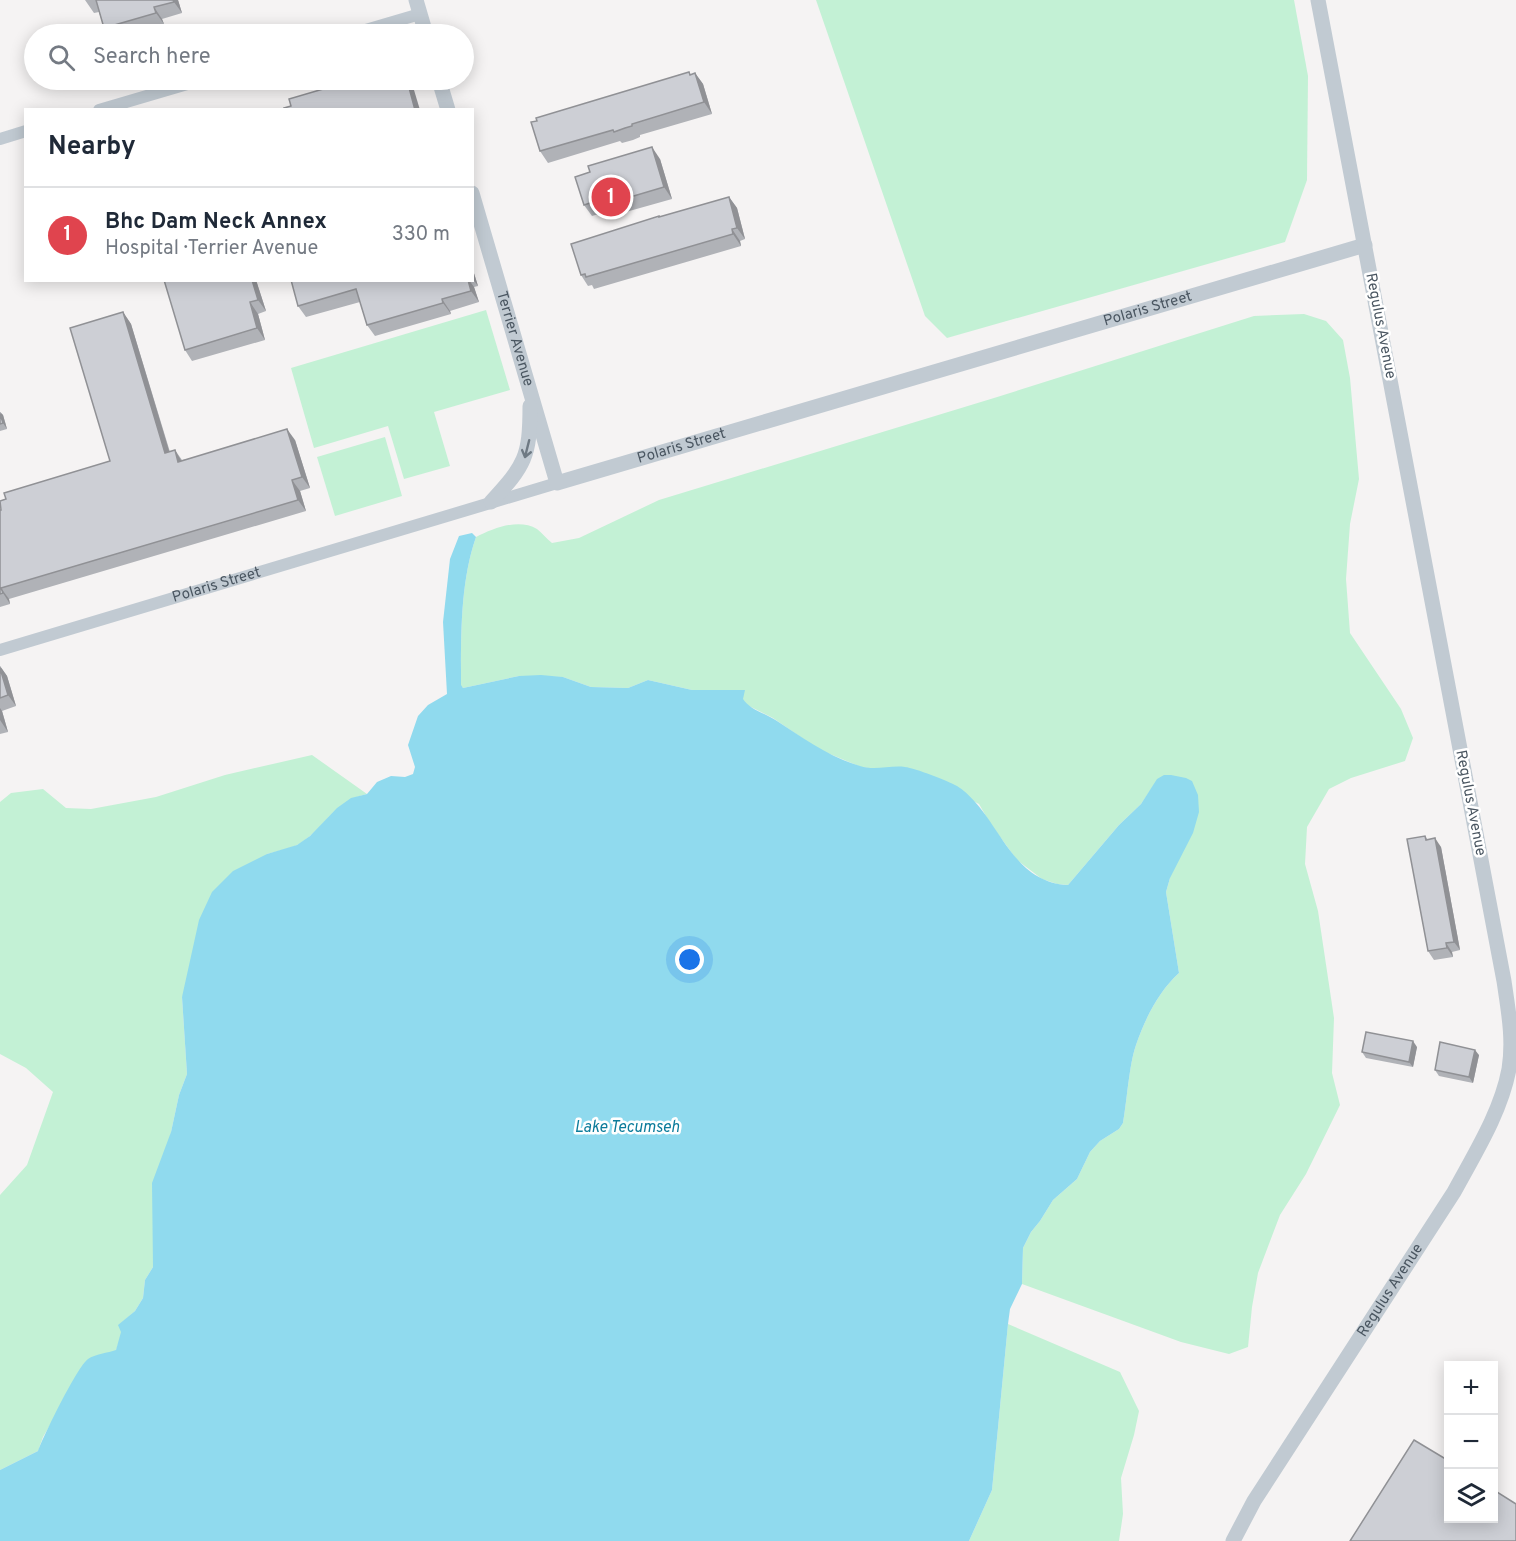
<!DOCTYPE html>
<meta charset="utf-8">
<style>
:root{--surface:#fff;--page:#f6f6f7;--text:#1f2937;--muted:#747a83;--line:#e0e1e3;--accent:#1a73e8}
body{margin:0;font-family:Overpass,sans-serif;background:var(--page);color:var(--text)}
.controls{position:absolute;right:18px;bottom:18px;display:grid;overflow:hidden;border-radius:0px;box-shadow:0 3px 15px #0003}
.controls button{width:54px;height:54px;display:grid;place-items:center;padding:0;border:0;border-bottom:2px solid var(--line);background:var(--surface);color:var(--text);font:30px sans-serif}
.you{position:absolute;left:690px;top:960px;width:21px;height:21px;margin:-15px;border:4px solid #fff;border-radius:50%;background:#1a73e8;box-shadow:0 0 0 9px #1a73e833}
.badge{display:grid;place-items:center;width:39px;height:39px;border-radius:50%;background:var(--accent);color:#fff;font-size:20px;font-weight:700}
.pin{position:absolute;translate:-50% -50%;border:3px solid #fff;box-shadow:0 2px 6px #0006}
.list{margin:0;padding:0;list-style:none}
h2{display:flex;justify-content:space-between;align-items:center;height:78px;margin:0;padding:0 24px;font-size:26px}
h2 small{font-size:20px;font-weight:400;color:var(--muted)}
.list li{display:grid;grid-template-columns:39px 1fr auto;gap:18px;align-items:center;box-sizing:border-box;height:96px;padding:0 24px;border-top:2px solid var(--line)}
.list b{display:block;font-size:22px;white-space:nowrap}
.list p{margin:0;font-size:20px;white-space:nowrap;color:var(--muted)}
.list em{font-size:20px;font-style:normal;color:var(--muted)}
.icon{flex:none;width:33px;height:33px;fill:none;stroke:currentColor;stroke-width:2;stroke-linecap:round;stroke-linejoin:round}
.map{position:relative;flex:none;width:1516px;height:1541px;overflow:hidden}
.search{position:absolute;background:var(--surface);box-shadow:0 3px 15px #0003;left:24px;top:24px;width:450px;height:66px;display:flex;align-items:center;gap:15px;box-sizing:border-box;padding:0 21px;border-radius:33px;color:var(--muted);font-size:22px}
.panel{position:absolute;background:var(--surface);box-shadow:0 3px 15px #0003;left:24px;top:108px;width:450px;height:174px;border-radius:0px}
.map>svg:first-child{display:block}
</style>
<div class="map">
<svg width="1516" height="1541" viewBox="0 0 1516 1541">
<rect width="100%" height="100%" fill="#f5f3f3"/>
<g fill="#c3f1d5">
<polygon points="816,0 1294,0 1308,76 1307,180 1285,242 947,338 925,316"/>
<polygon points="486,310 510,390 434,412 450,466 404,479 388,426 314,448 291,368"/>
<path d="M1304,314l22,7 17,19 7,38 9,101 -9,45 -4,55 4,54 51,76 12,29 -8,23 -54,17 -22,11 -22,38 -2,37 13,47 16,107 -2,55 8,32 -34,69 -26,41 -22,58 -6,34 -4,40 -19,7 -48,-12 -159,-58 1,-36 8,-16 9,-11 13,-21 24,-21 13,-27 10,-11 19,-12 4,-6c4,-22 6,-58 13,-78 9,-26 22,-53 43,-72l-13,-81 4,-14 -12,-99 -17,25 -22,21 -51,60 -11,-1 -15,-5 -25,-19 -27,-37 -11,-19 -74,-37 -29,2 -15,-2 -43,-18 -45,-31 -26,-13 -5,-6 2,-9h-52l-44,-10 -20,8 -37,-1 -28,-10 -44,-1 -56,12 -2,-2c0,-49 -1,-103 15,-149 18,-9 43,-19 61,-8 5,4 10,10 15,14l27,-5 80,-38 335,-102 260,-82z"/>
<polygon points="385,437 402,496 335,516 317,457"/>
<path d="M312,755l55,39c-37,9 -40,33 -68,50 -9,5 -22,7 -32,10l-85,143 5,77 -8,21 -8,37 -18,135 -8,13 -2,18 -8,13 -16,14 3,7 -6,19 -27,8 -46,78 -5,14 -38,19v-275l27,-30 26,-73 -27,-24 -26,-14v-252l11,-9 32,-4 23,19 25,1 65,-12 69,-22z"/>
<polygon points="1008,1324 1120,1372 1139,1411 1134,1435 1121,1478 1123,1514 1119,1541 969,1541 992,1490"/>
</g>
<path fill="#90daee" d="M472,533l4,4c-16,46 -15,100 -15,148l2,3 56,-12 22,-1 22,2 28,10 37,1 20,-8 44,10h53l-2,9c7,11 22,14 34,22 26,17 52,36 83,45 15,5 30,-1 45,1 10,1 43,14 52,19 42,27 51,96 111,99l51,-60 22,-21 16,-25 7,-4h7l15,3 6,3 6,14 1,17 -6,21 -23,45 -4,14 13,81c-21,19 -34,46 -43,72 -7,20 -9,56 -13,78l-4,6 -19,12 -10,11 -13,27 -24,21 -13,21 -9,11 -8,16 -1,36 -12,25 -2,15 -16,166 -23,51h-969v-71l38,-19c6,-16 39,-84 50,-92 7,-5 20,-6 28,-9l5,-18 -3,-7 17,-14 8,-13 2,-18 8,-13 -1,-84 19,-51 8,-37 8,-21 -5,-77 17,-77 13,-28 21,-21 34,-17 30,-9 13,-9 27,-28 14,-10 16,-4 10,-12 14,-6 14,1 8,-3 2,-7 -7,-22 10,-29 10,-11 19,-11 -4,-72 7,-63 9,-23z"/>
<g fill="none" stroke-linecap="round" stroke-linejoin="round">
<g stroke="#c1cad2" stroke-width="12">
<polyline points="352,34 420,14"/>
<polyline points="99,110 201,80"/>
<polyline points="0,139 26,131"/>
<path id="s1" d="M0,650l557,-167"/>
</g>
<g stroke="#c1cad2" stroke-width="15">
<polyline points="416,0 426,34"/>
<polyline points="439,80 448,110"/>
<path id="s2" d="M472,193l85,290 808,-238"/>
<path d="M491,502c34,-37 39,-45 39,-96"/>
<path id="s3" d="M1233,1541l21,-40 200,-309c21,-39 47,-80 55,-123 5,-30 -1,-60 -5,-88l-186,-981"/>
</g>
</g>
<g fill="#b0b2b7">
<polygon points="85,0 178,0 182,13 162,19 164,24 129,34 109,34 104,28 99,12 94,13"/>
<polygon points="689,72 691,75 695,73 703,84 712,114 640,135 640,137 633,140 622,143 620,141 548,163 540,151"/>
<polygon points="660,159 672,199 608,217 605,212 592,216 584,205"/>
<polygon points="729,197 737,208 745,239 740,241 741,246 594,289 592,285 588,286 581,275 660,217"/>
<polygon points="472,267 478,286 474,287 479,302 450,311 451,314 375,336 367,325 360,302 306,317 298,306 291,280 472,280"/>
<polygon points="256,280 266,311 258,314 265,340 192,361 185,350"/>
<polygon points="123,312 131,324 170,452 175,450 182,460 295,440 310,488 300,491 306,511 9,599 10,604 0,607 0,510 110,461"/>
<polygon points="0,412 3,415 7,429 0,431"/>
<polygon points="0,666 7,676 16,706 2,711 8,732 0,734"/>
<polygon points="1425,836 1428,840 1441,847 1460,950 1452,952 1453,957 1434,960 1428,951"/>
<polygon points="1417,1047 1413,1067 1366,1058 1362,1052"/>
<polygon points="1479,1055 1473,1083 1439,1076 1435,1070"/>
</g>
<g fill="#909195">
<polygon points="173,0 178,0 182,13 174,2"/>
<polygon points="154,7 162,19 164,24 156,13"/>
<polygon points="695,73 703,84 712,114 704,102"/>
<polygon points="407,80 411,80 420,110 415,110"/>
<polygon points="652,147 660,159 672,199 664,187"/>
<polygon points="729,197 737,208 745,239 737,228"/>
<polygon points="732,229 740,241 741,246 733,234"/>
<polygon points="472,267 478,286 472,278"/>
<polygon points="252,280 256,280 266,311 258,300"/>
<polygon points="468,280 469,280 474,287 479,302 471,291"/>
<polygon points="442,299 450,311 451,314 443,303"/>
<polygon points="250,302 258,314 265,340 257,328"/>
<polygon points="123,312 131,324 173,464 165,453"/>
<polygon points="0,412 3,415 7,429 3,423"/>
<polygon points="287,429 295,440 310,488 302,477"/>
<polygon points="175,450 182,462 178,462"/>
<polygon points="292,480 300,491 306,511 298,500"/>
<polygon points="1,588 9,599 10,604 3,593"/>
<polygon points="0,666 7,676 16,706 8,695"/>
<polygon points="0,708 2,711 8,732 0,720"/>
<polygon points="1435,838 1441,847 1460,950 1454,942"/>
<polygon points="1446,943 1452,952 1453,957 1447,948"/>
<polygon points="1413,1041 1417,1047 1413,1067 1409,1062"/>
<polygon points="1475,1050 1479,1055 1473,1083 1469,1077"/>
</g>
<g fill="#cdcfd5" stroke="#909195" stroke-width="1.5">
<polygon points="96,0 173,0 174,2 154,7 156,13 104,28"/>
<polygon points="689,72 690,75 695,73 704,102 632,124 632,126 625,128 614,132 613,130 540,151 531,122 537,121 536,118"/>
<polygon points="346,80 407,80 415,110 285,110 284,108 291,106 289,99 347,82"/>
<polygon points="652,147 664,187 600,206 599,200 584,205 575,177 590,172 588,166"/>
<polygon points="729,197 737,228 732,229 733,234 586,277 585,274 581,275 571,244 659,216 659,217"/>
<polygon points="164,280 252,280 258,300 250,302 257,328 185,350"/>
<polygon points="291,280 468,280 471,291 442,299 443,303 367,325 356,289 298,306"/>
<polygon points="123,312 165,453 175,450 178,462 287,429 302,477 292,480 298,500 1,588 3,593 0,594 0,510 1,510 0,501 6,499 4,493 110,461 70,328"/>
<polygon points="0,414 3,423 0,424"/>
<polygon points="0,668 8,695 0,698"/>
<polygon points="1425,836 1426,840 1435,838 1454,942 1446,943 1447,948 1428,951 1407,839"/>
<polygon points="1366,1032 1413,1041 1409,1062 1362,1052"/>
<polygon points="1440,1042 1475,1050 1469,1077 1435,1070"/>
<polygon points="1414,1440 1449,1461 1449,1518 1494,1518 1494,1490 1516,1504 1516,1541 1350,1541"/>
</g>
<defs><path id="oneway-shaft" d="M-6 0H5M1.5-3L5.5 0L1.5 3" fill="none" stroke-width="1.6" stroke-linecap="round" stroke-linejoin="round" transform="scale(1.5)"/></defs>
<use stroke="#6e7983" href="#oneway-shaft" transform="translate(527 449) rotate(104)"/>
<g text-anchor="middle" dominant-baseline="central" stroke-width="5" stroke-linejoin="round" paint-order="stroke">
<g font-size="15" fill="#4a5661" stroke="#fff">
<text stroke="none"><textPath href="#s2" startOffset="918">Polaris Street</textPath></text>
<text transform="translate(1380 326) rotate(79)">Regulus Avenue</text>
<text stroke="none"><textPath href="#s2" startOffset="152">Terrier Avenue</textPath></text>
<text stroke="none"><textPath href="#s2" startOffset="432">Polaris Street</textPath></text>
<text stroke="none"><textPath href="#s1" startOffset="226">Polaris Street</textPath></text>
<text transform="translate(1470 803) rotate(79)">Regulus Avenue</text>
<text stroke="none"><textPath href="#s3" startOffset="296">Regulus Avenue</textPath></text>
</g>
<g font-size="16" font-style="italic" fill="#0c7c9b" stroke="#fff">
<text x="627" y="1128">Lake Tecumseh</text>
</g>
</g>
</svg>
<div class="controls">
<button>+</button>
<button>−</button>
<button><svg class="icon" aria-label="layers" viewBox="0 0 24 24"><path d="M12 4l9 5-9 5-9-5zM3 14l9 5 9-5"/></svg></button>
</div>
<div class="you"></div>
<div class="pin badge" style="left:611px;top:197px;background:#e0444e">1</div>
<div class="search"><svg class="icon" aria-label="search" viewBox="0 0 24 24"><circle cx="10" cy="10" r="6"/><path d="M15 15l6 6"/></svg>Search here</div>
<section class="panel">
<h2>Nearby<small></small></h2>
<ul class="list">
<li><span class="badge" style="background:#e0444e">1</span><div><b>Bhc Dam Neck Annex</b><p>Hospital · Terrier Avenue</p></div><em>330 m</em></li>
</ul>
</section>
</div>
